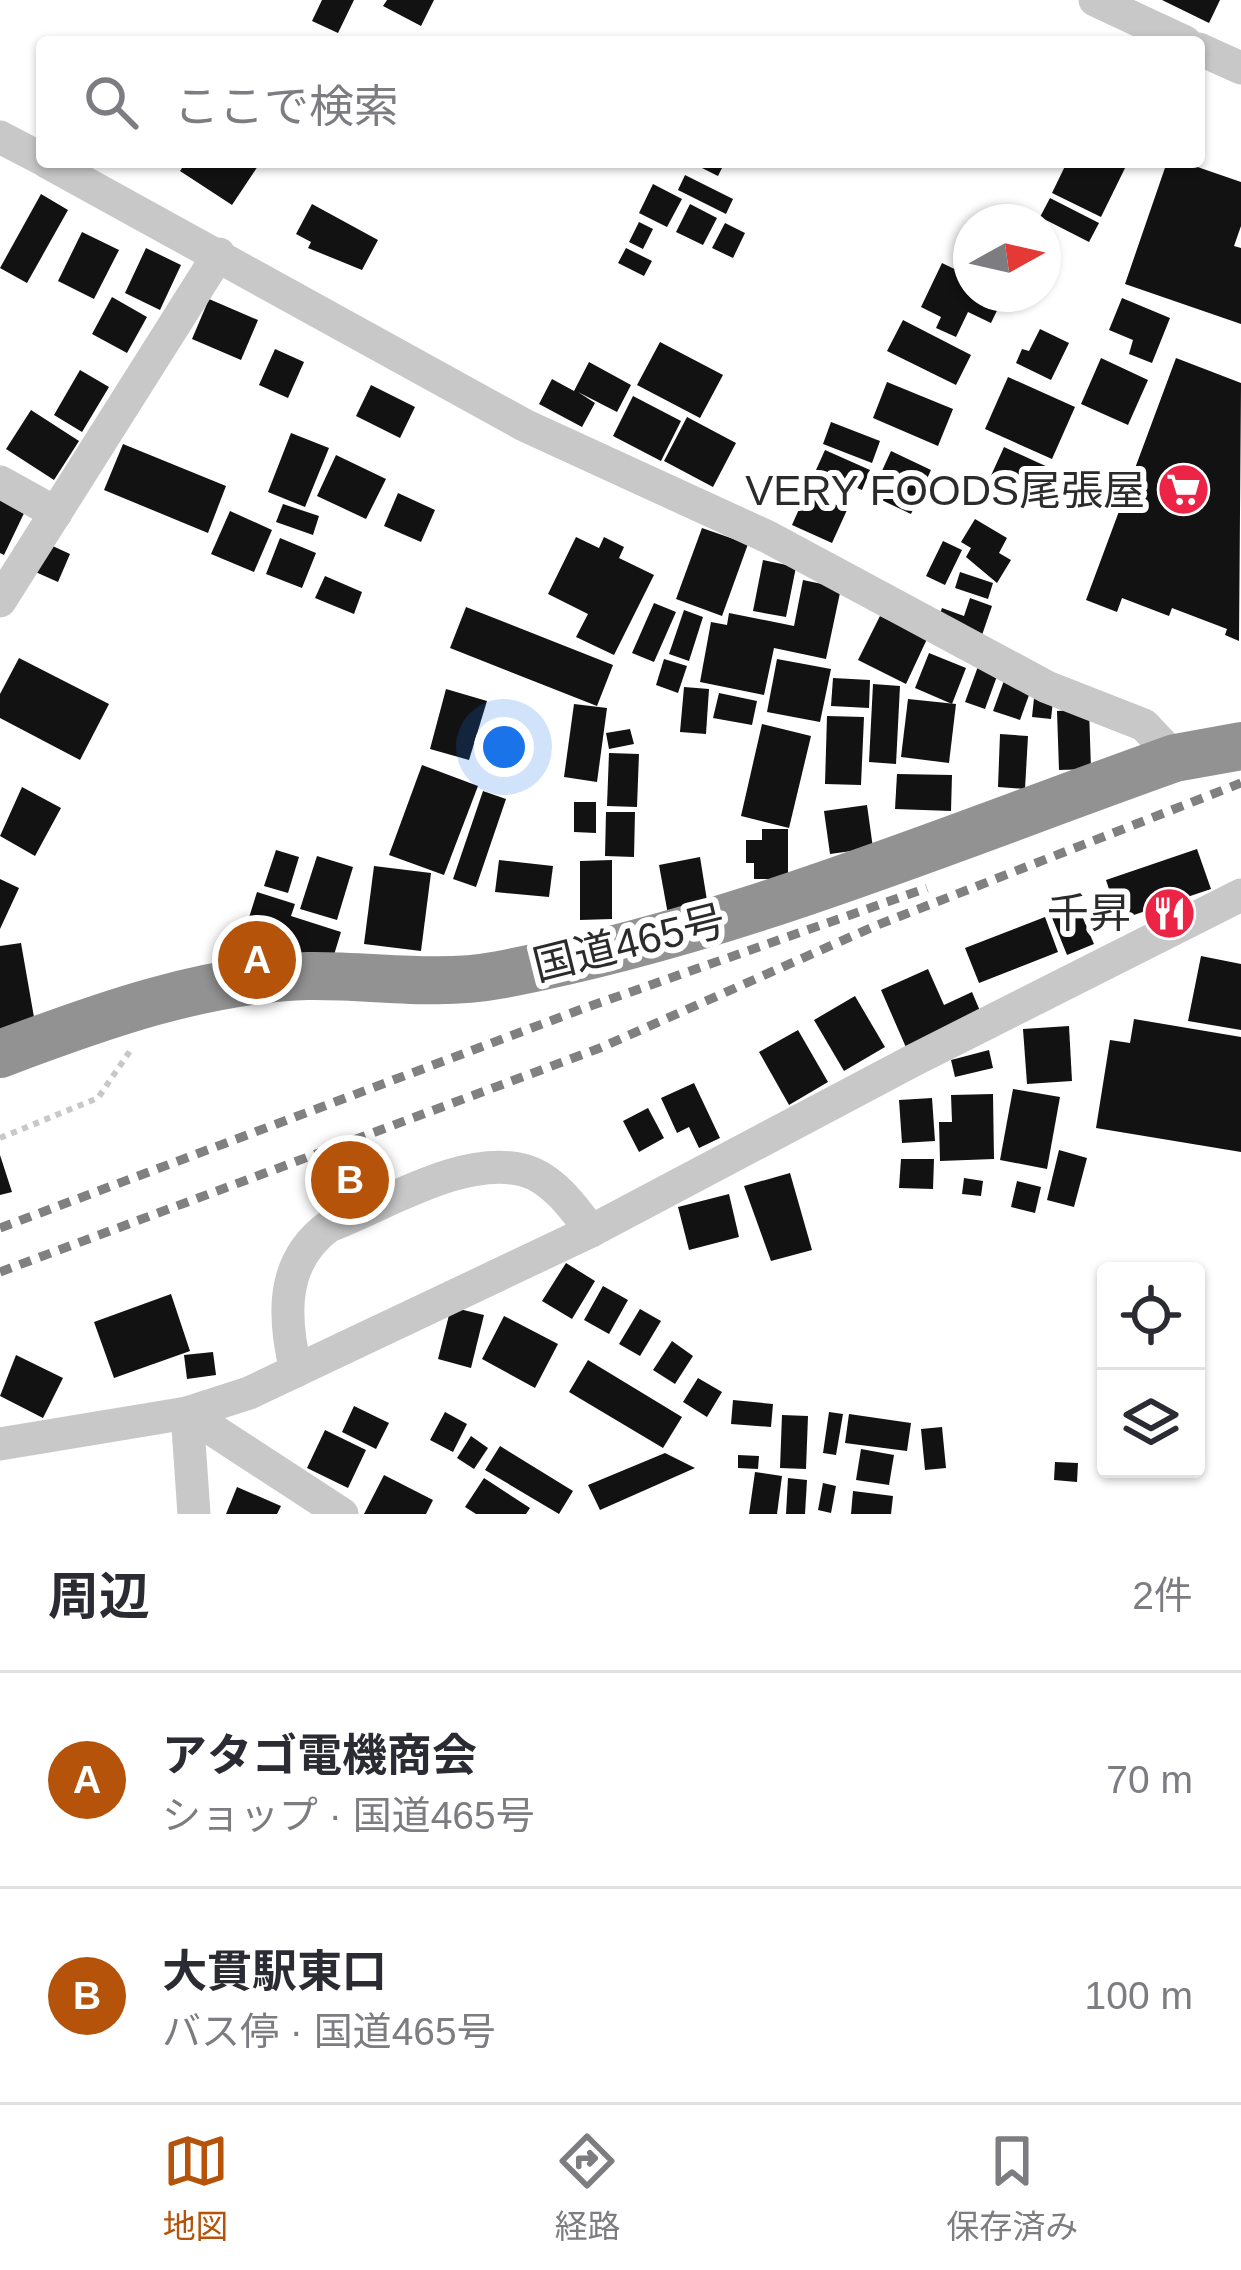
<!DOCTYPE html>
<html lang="ja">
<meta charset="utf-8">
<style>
:root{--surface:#fff;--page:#f2f2f3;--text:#2b2b33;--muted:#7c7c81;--line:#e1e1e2;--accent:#b45309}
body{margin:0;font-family:Helvetica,"Noto Sans JP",sans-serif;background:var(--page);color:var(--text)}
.controls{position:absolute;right:36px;bottom:36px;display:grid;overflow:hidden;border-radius:12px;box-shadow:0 3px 9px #0004}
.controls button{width:108px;height:108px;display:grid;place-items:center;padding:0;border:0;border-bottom:3px solid var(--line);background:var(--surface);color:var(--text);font:60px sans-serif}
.compass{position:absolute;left:953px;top:204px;width:108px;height:108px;border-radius:50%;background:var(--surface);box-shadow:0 3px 9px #0004;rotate:82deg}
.you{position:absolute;left:504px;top:747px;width:42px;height:42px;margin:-30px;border:9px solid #fff;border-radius:50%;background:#1a73e8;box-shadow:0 0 0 18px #1a73e833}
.badge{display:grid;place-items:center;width:78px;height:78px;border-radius:50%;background:var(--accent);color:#fff;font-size:39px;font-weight:700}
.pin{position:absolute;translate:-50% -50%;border:6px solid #fff;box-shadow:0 3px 12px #0006}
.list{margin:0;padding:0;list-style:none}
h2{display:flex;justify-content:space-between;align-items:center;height:156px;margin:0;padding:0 48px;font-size:51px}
h2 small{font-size:39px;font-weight:400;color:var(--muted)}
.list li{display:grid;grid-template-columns:78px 1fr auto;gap:36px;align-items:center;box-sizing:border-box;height:216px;padding:0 48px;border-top:3px solid var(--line)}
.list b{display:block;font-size:45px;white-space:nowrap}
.list p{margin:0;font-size:39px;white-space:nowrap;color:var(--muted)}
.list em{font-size:39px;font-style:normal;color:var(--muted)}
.icon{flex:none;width:66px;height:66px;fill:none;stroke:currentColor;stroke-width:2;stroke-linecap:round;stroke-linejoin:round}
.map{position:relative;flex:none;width:1241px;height:1514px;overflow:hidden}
.search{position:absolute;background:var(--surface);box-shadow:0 3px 9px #0004;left:36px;right:36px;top:36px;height:132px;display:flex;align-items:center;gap:30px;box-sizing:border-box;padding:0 42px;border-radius:12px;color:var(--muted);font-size:45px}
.sheet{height:588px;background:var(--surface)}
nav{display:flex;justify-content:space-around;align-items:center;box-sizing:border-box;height:168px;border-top:3px solid var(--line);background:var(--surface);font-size:33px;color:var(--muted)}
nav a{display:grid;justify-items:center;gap:6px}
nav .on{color:var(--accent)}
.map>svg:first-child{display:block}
</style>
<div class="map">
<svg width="1241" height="1514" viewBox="0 0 1241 1514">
<rect width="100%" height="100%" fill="#fff"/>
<g fill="#121212">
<polygon points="322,0 354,0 338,33 312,21"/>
<polygon points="387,0 434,0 421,26 383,6"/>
<polygon points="1162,0 1220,0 1209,23"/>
<polygon points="186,162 252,162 258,166 232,205 180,171"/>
<polygon points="690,162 725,162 718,176"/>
<polygon points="1067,162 1128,162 1101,217 1052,193"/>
<polygon points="1167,162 1183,162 1241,182 1241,226 1234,246 1241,248 1241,324 1125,284"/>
<polygon points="685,175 733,199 726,214 678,190"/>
<polygon points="653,184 682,199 667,227 639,213"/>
<polygon points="41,194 68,210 27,283 0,268"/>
<polygon points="1050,198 1099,223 1089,242 1040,217"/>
<polygon points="312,204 378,240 362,270 308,248 311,242 296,234"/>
<polygon points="690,204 717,218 703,245 676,232"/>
<polygon points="639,222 653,229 643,249 629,242"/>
<polygon points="725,223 745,233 733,258 712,248"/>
<polygon points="82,232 119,250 94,299 58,281"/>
<polygon points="146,248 181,265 160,310 125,293"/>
<polygon points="626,248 652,261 644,276 618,263"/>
<polygon points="942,263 971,277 971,294 1005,294 991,323 968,312 956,337 936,328 941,317 921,307"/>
<polygon points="112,297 147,317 127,353 92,334"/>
<polygon points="1122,298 1170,318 1152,363 1129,354 1133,340 1109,330"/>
<polygon points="209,299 258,320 241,360 192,339"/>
<polygon points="903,320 971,355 956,385 887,351"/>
<polygon points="1040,329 1069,343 1051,380 1016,363 1022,349 1029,351"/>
<polygon points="660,342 723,375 700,418 637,385"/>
<polygon points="275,349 304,362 288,398 259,385"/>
<polygon points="1101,358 1148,380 1128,425 1081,404"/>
<polygon points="1176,358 1241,383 1239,641 1225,635 1227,629 1172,608 1169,616 1122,598 1117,612 1086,600"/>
<polygon points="589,362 631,385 617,412 578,392 595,403 582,427 539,404 552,379 574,391"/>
<polygon points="80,370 109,387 82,432 54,415"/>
<polygon points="1008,377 1075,407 1052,459 985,429"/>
<polygon points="887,382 953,409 938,446 873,418"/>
<polygon points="371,385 415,407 400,438 356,416"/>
<polygon points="633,396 681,421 661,461 613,436"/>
<polygon points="31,410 79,441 54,480 6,449"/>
<polygon points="687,417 736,443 713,487 664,461"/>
<polygon points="831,422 880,441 872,463 823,444"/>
<polygon points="291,433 329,448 305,507 268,492"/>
<polygon points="123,444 226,486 208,533 104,490"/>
<polygon points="1004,447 1050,468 1034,500 989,480"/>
<polygon points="825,450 870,470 862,490 816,470"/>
<polygon points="891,451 931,470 911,514 871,495"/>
<polygon points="336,455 386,479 366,519 317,496"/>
<polygon points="807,491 847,510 832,543 792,525"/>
<polygon points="398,493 435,510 421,542 384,526"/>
<polygon points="0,494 27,507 4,555 0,553"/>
<polygon points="283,504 319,516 313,535 276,522"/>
<polygon points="230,511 272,530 254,572 211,554"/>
<polygon points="975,519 1007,538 999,553 1011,560 997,583 966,557 971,548 961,542"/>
<polygon points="702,528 748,544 722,616 676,599"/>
<polygon points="576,537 599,548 604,537 624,547 619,558 654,575 614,655 576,637 588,614 548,594"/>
<polygon points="280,538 316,553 302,588 266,574"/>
<polygon points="943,541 962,550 945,585 926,576"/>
<polygon points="44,542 70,554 58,582 31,570"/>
<polygon points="763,560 796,567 786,617 753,611"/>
<polygon points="960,572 993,583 988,599 955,588"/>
<polygon points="325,576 362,592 354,614 315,598"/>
<polygon points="803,580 841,588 826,659 774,648 764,695 700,682 711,622 727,625 729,613 794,626"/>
<polygon points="970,598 992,606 981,638 937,622 942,608 964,616"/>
<polygon points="654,603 676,612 654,662 632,653"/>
<polygon points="466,607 613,665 597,706 450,648"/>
<polygon points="684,610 703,617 689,661 669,654"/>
<polygon points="880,616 927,639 906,684 858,660"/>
<polygon points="929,653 966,668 952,704 915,688"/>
<polygon points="19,658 109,704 80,760 0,718 0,694"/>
<polygon points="664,659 687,666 678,693 656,685"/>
<polygon points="777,659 831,669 820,722 767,712"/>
<polygon points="980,661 1000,668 985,709 965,702"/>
<polygon points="1006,675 1033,684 1020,720 993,711"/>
<polygon points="833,678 870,680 869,708 831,706"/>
<polygon points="873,684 900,686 896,764 869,762"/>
<polygon points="684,687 709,689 706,734 680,732"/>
<polygon points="446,689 487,701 469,760 430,749"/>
<polygon points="719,693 757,701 752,725 713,718"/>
<polygon points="1034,698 1053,701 1051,719 1032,717"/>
<polygon points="908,699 956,704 949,763 901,757"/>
<polygon points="574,704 607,708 597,782 564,777"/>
<polygon points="1089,709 1091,769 1059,770 1057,711"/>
<polygon points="827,716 864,717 861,785 825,784"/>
<polygon points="762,724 811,736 789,828 741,816"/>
<polygon points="630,729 634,744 609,749 606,733"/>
<polygon points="1000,734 1028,736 1025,789 998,787"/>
<polygon points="609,753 639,754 637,807 607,806"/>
<polygon points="422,765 478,786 444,875 389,855"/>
<polygon points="897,774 952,775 951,811 895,809"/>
<polygon points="22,787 61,808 35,856 0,836"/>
<polygon points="483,791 506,799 476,887 453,879"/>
<polygon points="574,802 596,802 596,833 574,832"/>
<polygon points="867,805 873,848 830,854 824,811"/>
<polygon points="606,812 635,812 634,857 605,856"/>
<polygon points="762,829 788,829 788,879 754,879 754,863 746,863 746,840 762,840"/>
<polygon points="1197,849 1211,889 1119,920 1106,880"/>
<polygon points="276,850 299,857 288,893 264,886"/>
<polygon points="317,856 353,867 337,920 300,909"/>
<polygon points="700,857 709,913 669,920 659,865"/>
<polygon points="499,860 553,866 549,897 495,892"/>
<polygon points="612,860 612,919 580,920 580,861"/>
<polygon points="374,866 431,873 421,951 364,944"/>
<polygon points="0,879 19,888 0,929"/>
<polygon points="257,892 295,904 291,916 341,932 330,968 242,940"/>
<polygon points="1077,904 1094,944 1067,955 1051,915"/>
<polygon points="1045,917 1058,952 979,983 965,948"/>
<polygon points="21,943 35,1023 0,1029 0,946"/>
<polygon points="1201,956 1241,964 1241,1030 1188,1021"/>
<polygon points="928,969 944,1005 972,992 983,1018 908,1052 881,990"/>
<polygon points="855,996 885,1047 844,1071 814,1020"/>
<polygon points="1134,1019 1241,1037 1241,1152 1096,1128 1110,1040 1130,1043"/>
<polygon points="1069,1026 1072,1081 1027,1084 1023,1029"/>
<polygon points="798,1030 828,1082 789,1105 759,1052"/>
<polygon points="989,1050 993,1068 955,1077 951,1060"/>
<polygon points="694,1083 720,1138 699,1148 689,1127 677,1133 661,1098"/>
<polygon points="1013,1089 1060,1097 1047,1169 1000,1160"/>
<polygon points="993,1094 994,1159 940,1161 939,1122 952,1122 951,1095"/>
<polygon points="932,1098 935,1141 902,1143 899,1100"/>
<polygon points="648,1108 664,1138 639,1152 623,1121"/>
<polygon points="1059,1150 1087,1158 1074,1207 1047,1200"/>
<polygon points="0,1155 12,1192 0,1195"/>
<polygon points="901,1159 934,1159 933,1189 899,1188"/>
<polygon points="790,1173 812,1250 771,1261 744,1186"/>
<polygon points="964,1178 983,1181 981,1196 962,1194"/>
<polygon points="1017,1181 1041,1187 1035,1213 1011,1207"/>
<polygon points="729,1194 739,1237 689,1250 678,1207"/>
<polygon points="566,1263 595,1281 572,1319 542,1301"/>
<polygon points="603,1286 628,1300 609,1334 584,1320"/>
<polygon points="171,1294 190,1351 114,1378 94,1322"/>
<polygon points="451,1307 484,1315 471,1368 438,1359"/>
<polygon points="640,1309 661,1321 640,1356 619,1344"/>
<polygon points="504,1316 558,1344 535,1388 482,1359"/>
<polygon points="672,1341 693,1356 675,1384 653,1370"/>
<polygon points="213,1352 216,1375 187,1379 184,1355"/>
<polygon points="16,1355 63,1378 43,1418 0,1396"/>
<polygon points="588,1360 682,1417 663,1448 569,1392"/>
<polygon points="698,1378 722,1392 707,1417 683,1402"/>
<polygon points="733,1400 773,1404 771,1427 731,1424"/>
<polygon points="354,1406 389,1423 376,1449 342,1432"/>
<polygon points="445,1412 467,1424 453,1452 430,1440"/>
<polygon points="829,1412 843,1414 836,1455 823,1453"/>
<polygon points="849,1414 911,1423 907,1451 845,1443"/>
<polygon points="782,1415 808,1416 806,1469 780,1468"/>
<polygon points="942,1427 946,1468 925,1470 921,1429"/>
<polygon points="325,1430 366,1450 348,1488 307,1468"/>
<polygon points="471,1436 488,1448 474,1469 457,1458"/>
<polygon points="500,1446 573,1491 559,1514 485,1470"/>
<polygon points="861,1449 894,1455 889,1485 856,1480"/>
<polygon points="665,1453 695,1468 600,1510 588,1485"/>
<polygon points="738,1455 759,1456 758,1469 738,1468"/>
<polygon points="1055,1462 1078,1463 1077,1482 1054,1480"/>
<polygon points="755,1472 782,1476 777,1514 749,1514"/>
<polygon points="384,1475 433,1500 426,1514 364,1514"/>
<polygon points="484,1478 530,1508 526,1514 476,1514 465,1507"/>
<polygon points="788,1478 807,1480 805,1514 786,1514"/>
<polygon points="823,1483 836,1486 831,1513 818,1510"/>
<polygon points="237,1487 281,1506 277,1514 226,1514"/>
<polygon points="853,1491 893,1496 891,1514 851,1514"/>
</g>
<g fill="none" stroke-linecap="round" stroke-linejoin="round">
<polyline stroke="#c8c8c8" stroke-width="6" stroke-dasharray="6 6" stroke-linecap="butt" points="0,1138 98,1098 132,1048"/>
<g stroke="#c8c8c8" stroke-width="33">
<polyline points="1095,0 1185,42"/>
<polyline points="1199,49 1241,68"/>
<polyline points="0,137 42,159"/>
<polyline points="47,162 524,425 768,537 1047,687 1144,725 1175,758"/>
<polyline points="0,482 56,513"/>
<polyline points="0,601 219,254"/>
<path d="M296,1371c-13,-54 -16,-109 33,-145 56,-21 133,-71 194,-56 30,8 51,38 68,61"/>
<polyline points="187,1413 342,1514"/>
<polyline points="187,1413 194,1514"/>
<polyline points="0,1444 187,1413 249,1393 591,1231 914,1060 1241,895"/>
</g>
<path stroke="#929292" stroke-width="48" d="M0,1054c98,-37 203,-75 308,-78 66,-1 126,11 191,-1 234,-44 453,-138 676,-217l66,-12"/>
<g stroke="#808080" stroke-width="9" stroke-dasharray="12 9" stroke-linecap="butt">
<polyline points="0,1228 582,1009 927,888"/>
<polyline points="0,1272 600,1048 875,926 1241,783"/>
</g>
</g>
<defs>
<symbol id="supermarket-disc" viewBox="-11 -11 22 22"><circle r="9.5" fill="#ec2446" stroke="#fff"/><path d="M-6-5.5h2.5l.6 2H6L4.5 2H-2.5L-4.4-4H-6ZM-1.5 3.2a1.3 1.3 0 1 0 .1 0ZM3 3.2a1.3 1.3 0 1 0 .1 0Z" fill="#fff"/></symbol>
<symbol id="restaurant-disc" viewBox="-11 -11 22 22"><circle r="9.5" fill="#ec2446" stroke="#fff"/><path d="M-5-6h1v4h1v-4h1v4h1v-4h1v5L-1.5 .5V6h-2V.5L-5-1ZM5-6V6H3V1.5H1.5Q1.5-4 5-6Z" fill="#fff"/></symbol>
</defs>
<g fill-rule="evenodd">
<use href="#supermarket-disc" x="1154" y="460" width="59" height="59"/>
<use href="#restaurant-disc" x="1140" y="884" width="59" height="59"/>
</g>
<g text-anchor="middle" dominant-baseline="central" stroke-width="12" stroke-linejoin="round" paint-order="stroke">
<g font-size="42" fill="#2b2b2b" stroke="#fff" text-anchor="end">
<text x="1145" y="490">VERY FOODS尾張屋</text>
<text x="1131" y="913">千昇</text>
</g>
<g font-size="42" fill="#2b2b2b" stroke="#fff">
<text transform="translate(629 943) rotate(-14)">国道465号</text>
</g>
</g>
</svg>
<div class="controls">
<button><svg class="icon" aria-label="locate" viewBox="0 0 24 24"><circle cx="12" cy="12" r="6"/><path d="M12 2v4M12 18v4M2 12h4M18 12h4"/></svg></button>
<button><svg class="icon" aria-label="layers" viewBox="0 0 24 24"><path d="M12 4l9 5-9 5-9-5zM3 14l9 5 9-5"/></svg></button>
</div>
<svg class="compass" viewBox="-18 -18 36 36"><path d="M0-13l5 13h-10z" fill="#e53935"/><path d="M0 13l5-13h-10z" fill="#7c7c81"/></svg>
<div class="you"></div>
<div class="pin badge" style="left:257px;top:960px">A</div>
<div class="pin badge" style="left:350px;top:1180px">B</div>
<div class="search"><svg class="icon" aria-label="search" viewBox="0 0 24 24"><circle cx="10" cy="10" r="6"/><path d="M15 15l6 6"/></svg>ここで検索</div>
</div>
<section class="sheet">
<h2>周辺<small>2件</small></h2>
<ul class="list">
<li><span class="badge">A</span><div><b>アタゴ電機商会</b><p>ショップ · 国道465号</p></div><em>70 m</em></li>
<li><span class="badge">B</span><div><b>大貫駅東口</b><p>バス停 · 国道465号</p></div><em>100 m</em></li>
</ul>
</section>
<nav>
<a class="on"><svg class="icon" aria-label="map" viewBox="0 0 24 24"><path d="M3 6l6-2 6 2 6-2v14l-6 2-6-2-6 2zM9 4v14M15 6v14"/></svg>地図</a>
<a><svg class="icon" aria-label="directions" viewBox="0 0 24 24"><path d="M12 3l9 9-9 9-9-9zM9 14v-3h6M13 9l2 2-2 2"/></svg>経路</a>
<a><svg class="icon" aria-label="saved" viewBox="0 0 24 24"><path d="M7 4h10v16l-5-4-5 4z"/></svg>保存済み</a>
</nav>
